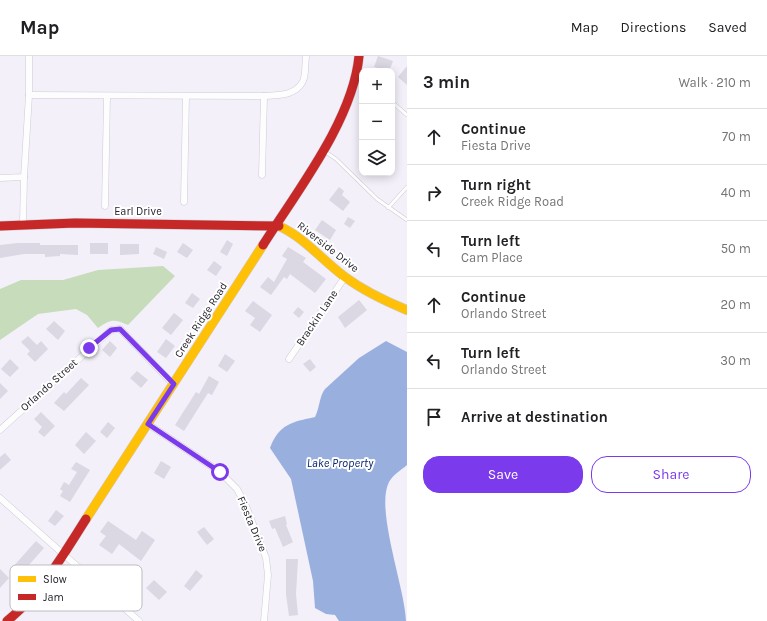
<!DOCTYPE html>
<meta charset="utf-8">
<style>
:root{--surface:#fff;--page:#f2f2f2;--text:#202124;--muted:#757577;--line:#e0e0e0;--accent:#7c3aed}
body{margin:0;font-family:Karla,sans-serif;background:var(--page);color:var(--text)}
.controls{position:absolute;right:12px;top:12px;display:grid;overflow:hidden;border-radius:8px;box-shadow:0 2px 10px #0003}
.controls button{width:36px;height:36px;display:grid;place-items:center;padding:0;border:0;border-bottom:1px solid var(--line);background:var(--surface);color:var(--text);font:20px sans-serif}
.stop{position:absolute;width:12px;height:12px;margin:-9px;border:3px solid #7c3aed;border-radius:50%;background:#fff}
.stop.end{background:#7c3aed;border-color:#fff;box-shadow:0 1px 4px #0008}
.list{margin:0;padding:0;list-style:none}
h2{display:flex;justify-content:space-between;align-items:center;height:52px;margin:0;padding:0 16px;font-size:17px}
h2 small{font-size:13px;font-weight:400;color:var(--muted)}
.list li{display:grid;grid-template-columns:26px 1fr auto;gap:12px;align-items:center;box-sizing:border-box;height:56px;padding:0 16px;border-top:1px solid var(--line)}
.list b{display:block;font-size:15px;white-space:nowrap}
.list p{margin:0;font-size:13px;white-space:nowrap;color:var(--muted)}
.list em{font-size:13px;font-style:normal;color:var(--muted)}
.actions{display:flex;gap:8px;padding:12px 16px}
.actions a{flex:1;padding:9px 0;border:1px solid var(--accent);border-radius:16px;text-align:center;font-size:14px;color:var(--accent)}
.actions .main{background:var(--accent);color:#fff}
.icon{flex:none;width:22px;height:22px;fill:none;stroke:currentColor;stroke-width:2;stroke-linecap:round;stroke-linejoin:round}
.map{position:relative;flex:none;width:407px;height:565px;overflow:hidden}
header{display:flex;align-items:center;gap:24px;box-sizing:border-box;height:56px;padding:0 20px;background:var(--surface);border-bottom:1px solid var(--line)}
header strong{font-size:19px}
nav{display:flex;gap:22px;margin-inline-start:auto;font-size:14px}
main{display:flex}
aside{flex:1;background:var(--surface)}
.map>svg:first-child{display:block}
</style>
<header>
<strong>Map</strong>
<nav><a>Map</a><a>Directions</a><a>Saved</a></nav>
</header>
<main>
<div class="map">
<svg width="407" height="565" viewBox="0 0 407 565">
<rect width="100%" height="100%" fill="#f3f0fa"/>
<path fill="#c7dcbb" d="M163,210l12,10 -47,49c-14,-6 -17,-6 -30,3l-11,-13 -11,-6 -38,5 -38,26v-51l21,-9h42l35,-10z"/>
<path fill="#99b0df" d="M386,285l21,11v113c-6,5 -14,10 -18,17 -14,27 16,106 17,139h-67l-4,-6 -9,-1 -11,-6 -2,-27 -22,-102 -21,-31c9,-24 22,-26 45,-31 5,-10 4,-20 10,-28l34,-31z"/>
<g fill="#dbd7e3">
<polygon points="378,0 393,5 389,15 374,11"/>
<polygon points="407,10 407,29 398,21"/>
<polygon points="339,131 344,135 342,139 350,146 343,155 329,144"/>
<polygon points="348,161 355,165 350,172 344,168"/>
<polygon points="322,164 336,174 330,184 315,174"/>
<polygon points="227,184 233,188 227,200 220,196"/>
<polygon points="18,187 40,187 40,189 78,189 78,199 60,198 60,200 45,201 45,198 24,198 0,202 0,189"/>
<rect x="90" y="187" width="18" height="11"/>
<polygon points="183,187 193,194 187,202 177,196"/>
<polygon points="120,188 139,188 139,198 120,199"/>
<polygon points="156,191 167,196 164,203 153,198"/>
<polygon points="288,191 306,202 303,206 326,223 315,237 290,218 287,223 284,221 271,239 260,231 268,221 274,226 287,203 282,200"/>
<polygon points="214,205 222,211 216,220 207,214"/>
<polygon points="192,237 200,243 193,252 185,247"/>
<polygon points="359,244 367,254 345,272 338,261"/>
<polygon points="253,245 272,259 260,276 250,269 255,262 245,255"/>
<polygon points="298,251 304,256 299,262 293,257"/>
<polygon points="174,257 183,264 171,279 162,272"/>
<polygon points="54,265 65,275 58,284 46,273"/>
<polygon points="28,280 37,289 41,285 48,293 35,306 27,298 30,295 21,286"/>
<polygon points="166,283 175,290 166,302 157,296"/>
<polygon points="110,285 117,292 110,301 102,294"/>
<polygon points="225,298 235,305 227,316 218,310"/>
<polygon points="10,303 19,312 10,321 1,313"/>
<polygon points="310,303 316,311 310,316 303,308"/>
<polygon points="137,315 148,324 141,332 130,322"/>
<polygon points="209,320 219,326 212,339 208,337 184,375 175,369 196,336 199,338"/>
<polygon points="81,322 89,329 64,355 54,347 64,336 66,338"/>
<polygon points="0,327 8,335 0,343"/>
<polygon points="41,356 55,370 44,381 38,376 42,371 34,363"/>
<polygon points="108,366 115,372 107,382 100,376"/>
<polygon points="86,376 96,385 84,398 75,389"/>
<polygon points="5,397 11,404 0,414 0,401"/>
<polygon points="161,405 171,411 164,423 154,417"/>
<polygon points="76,406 90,414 70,446 60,440 63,435 60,433 64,426 69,429 77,416 71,413"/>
<polygon points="56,454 64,460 55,470 48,465"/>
<polygon points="285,460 287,468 286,469 293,486 283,491 275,472 272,473 269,465"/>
<polygon points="108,465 136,484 142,475 155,484 141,505 119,488 112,498 99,489 106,480 100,476"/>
<polygon points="204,471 214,483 207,489 197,476"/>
<polygon points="36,485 44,492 20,519 12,512"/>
<polygon points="286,503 298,503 296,538 298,559 289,560 286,538"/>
<polygon points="0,513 9,522 0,532"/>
<polygon points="196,514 203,520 190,535 184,530"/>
<polygon points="154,524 167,536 159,544 146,532"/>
</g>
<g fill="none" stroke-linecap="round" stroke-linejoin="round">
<defs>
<g id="lane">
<polyline points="392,46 407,59"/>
<polyline points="324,95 336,103 377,143 407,164"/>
<polyline points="388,152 407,131"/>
<polyline points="86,517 106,511 117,519 116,527 108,537"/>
</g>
<g id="street">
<path d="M29,39l235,1c14,-1 32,0 39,-15 3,-6 2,-18 3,-25"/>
<polyline points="262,119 264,40"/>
<polyline points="0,122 24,121 29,39 29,0"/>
<polyline points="184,146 186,40"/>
<polyline points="105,150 107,40"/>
<polyline points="23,168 24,121"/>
<polyline points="289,303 345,221"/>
<polyline points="148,368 220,416 237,433 246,450 266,502 268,519 264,565"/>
<polyline points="0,374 111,274 120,273 174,329"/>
<polyline points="0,442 139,565"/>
</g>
<g id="slow">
<path d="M279,170c26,12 43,34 66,51 19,14 40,24 62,33"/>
<polyline points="86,463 263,189"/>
</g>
<g id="jam">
<polyline points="0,170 75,167 279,170"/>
<path d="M263,189c34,-54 90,-125 96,-189"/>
<path d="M7,565c34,-27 56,-66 79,-102"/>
</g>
</defs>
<use href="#lane" stroke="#cecbd4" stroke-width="4"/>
<use href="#street" stroke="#cecbd4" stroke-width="7"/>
<use href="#slow" stroke="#cecbd4" stroke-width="10"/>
<use href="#jam" stroke="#cecbd4" stroke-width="10"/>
<use href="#lane" stroke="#fdfdfe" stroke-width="3"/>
<use href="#street" stroke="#fdfdfe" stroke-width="6"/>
<use href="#slow" stroke="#ffc107" stroke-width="9"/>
<use href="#jam" stroke="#c62828" stroke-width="9"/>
</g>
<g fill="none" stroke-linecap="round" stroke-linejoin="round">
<polyline stroke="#7c3aed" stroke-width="5" points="89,292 111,274 120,273 174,328 148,368 220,416"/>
</g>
<g text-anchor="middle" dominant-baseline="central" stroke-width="4" stroke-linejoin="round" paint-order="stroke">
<g font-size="11" fill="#24212a" stroke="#fff">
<text x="138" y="155">Earl Drive</text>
<text transform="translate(328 191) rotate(38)">Riverside Drive</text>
<text transform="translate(317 262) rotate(-56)">Brackin Lane</text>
<text transform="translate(201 264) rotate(-57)">Creek Ridge Road</text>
<text transform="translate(49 329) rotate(-42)">Orlando Street</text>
<text transform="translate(252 468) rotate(67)">Fiesta Drive</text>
</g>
<g font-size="12" font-style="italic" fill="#05256e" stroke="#fff">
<text x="340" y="407">Lake Property</text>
</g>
</g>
<rect x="10" y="509" width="132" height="46" rx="6" fill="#fff" stroke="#bdbcbf" stroke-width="1"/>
<rect x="18" y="520" width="18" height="6" fill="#ffc107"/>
<rect x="18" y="538" width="18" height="6" fill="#c62828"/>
<g font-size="11" fill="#24212a">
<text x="43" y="527">Slow</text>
<text x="43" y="545">Jam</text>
</g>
</svg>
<div class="controls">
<button>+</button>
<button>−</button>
<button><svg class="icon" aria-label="layers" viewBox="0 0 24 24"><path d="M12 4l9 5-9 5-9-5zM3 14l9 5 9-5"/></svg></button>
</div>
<div class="stop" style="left:220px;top:416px"></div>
<div class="stop end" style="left:89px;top:292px"></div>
</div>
<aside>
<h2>3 min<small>Walk · 210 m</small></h2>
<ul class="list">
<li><svg class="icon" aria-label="ahead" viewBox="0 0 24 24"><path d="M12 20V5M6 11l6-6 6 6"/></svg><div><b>Continue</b><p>Fiesta Drive</p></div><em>70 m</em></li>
<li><svg class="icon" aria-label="right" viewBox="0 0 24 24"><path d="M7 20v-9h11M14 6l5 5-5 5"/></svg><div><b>Turn right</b><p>Creek Ridge Road</p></div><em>40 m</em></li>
<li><svg class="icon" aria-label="left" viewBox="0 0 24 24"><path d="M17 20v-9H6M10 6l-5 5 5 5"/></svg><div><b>Turn left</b><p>Cam Place</p></div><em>50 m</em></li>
<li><svg class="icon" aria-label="ahead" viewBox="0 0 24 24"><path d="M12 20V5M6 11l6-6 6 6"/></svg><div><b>Continue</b><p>Orlando Street</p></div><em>20 m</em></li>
<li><svg class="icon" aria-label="left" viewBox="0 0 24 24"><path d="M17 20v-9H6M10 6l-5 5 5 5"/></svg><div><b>Turn left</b><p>Orlando Street</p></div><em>30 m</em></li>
<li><svg class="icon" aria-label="arrive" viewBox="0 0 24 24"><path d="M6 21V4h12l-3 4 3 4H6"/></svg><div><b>Arrive at destination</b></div></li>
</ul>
<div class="actions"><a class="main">Save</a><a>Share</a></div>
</aside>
</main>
